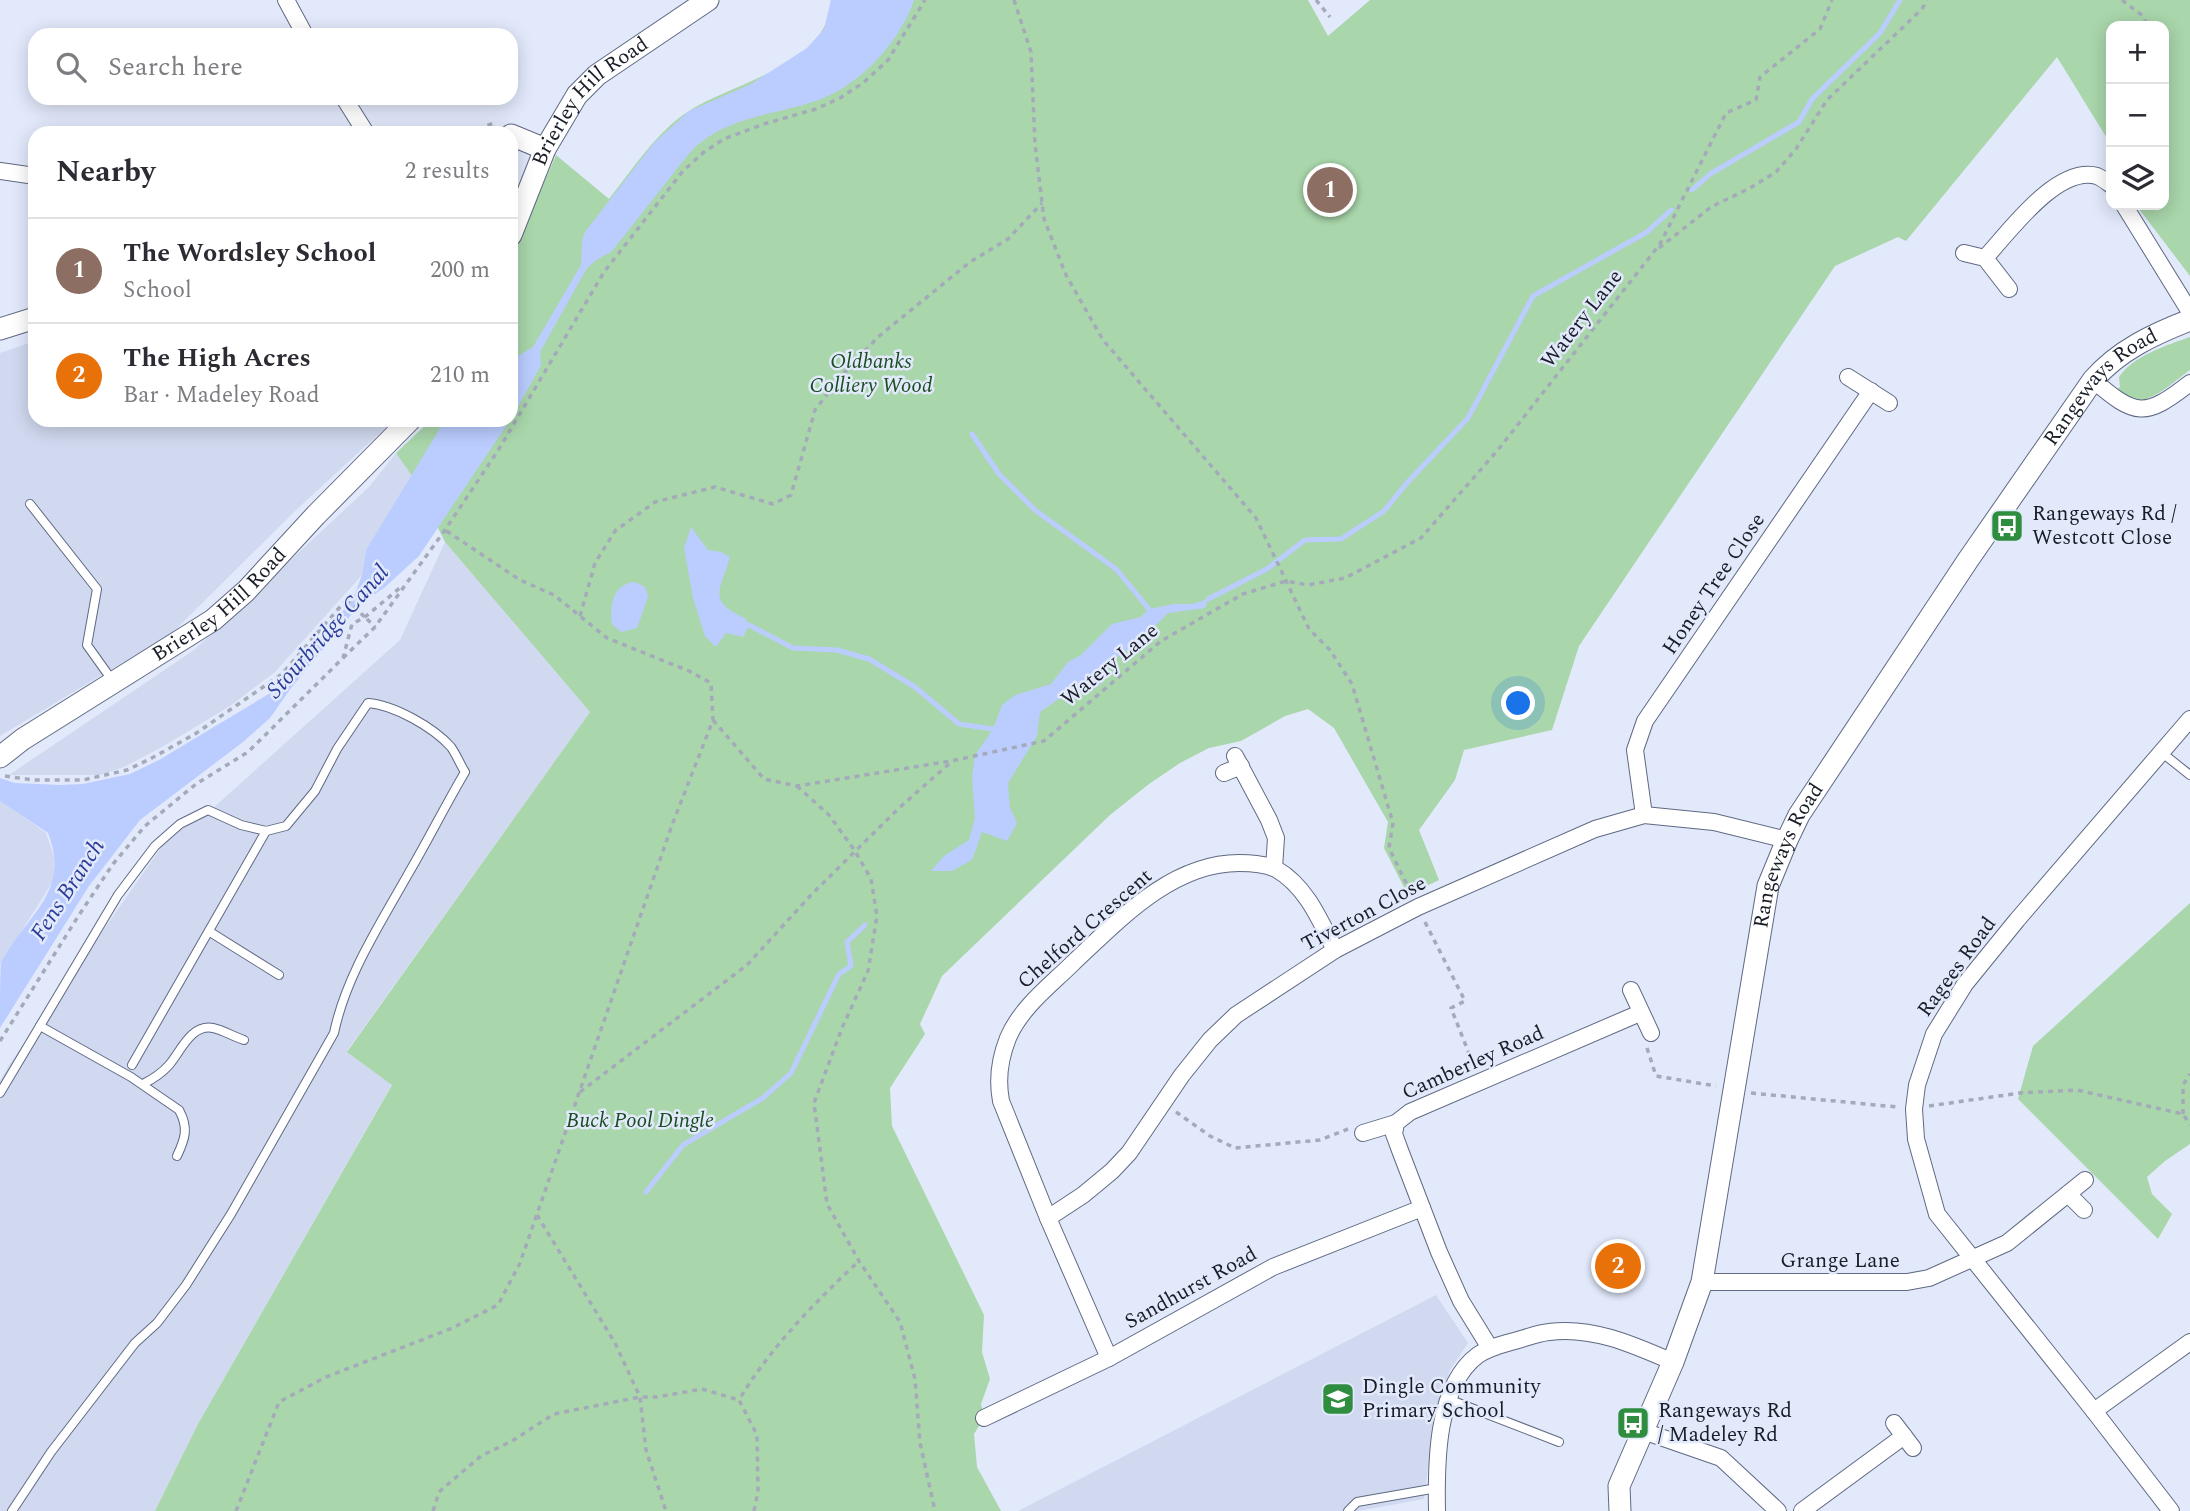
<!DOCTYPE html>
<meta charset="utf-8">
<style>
:root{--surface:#fff;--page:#f2f2f3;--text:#2b2b33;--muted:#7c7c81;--line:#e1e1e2;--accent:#d93025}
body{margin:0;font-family:Spectral,serif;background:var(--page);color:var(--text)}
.controls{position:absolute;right:21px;top:21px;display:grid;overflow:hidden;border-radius:14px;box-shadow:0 4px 18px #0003}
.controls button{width:63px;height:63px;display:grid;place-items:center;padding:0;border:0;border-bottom:2px solid var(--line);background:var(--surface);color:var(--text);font:35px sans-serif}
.you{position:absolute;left:1519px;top:704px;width:24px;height:24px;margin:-18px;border:5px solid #fff;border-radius:50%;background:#1a73e8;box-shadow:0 0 0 10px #1a73e833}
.badge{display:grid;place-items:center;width:46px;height:46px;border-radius:50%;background:var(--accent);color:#fff;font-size:23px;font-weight:700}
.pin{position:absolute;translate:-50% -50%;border:4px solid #fff;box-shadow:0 2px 7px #0006}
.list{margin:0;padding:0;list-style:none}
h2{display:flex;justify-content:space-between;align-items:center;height:91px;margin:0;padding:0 28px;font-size:30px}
h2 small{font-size:23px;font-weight:400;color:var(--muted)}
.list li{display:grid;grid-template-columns:46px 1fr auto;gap:21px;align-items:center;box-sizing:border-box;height:105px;padding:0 28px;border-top:2px solid var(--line)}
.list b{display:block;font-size:26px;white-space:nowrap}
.list p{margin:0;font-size:23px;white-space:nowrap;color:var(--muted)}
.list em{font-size:23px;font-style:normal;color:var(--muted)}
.icon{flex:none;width:38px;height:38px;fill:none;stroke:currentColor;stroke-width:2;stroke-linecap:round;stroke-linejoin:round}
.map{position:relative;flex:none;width:2190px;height:1511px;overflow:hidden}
.search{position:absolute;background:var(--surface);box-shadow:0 4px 18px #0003;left:28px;top:28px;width:490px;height:77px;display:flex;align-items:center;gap:18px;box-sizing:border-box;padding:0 24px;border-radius:21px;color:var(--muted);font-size:26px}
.panel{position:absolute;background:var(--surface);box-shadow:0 4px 18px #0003;left:28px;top:126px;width:490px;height:301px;border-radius:21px}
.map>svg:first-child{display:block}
</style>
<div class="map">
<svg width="2190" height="1511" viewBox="0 0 2190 1511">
<rect width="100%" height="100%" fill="#e2e9fb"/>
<g fill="#d1d9f0">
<polygon points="35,341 35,420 394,420 297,509 172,633 0,736 0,353"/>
<polygon points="396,453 412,476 366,550 362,575 275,672 230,706 162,747 124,767 100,775 9,775 194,650 369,487"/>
<polygon points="445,542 590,712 347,1051 392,1084 198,1424 155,1511 0,1511 0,1081 9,1065 167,839 212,809 400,640"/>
<polygon points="0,800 46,833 54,857 55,878 0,965"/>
<polygon points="1436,1295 1468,1343 1450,1370 1433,1429 1424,1499 1358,1511 1018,1511"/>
</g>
<g fill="#a9d6ab">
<path d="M831,0h477l20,36 42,-36h820v276l-54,-71h28v-179h-53v119l-54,-88 -151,184 -8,-4 -63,29 -256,380 -27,84 -88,20 -9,30 -36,50 20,50 -31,15 -24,-47 4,-26 -54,-94 -26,-19 -23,7 -44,25 -32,7 -29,15 -31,21 -39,31 -168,161 -22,48 5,10 -35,54 2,38 92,189 -2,37 8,27 -9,25 3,14 -10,16 3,33 24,44h-846l43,-87 194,-339 -45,-33 243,-340 -145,-170 -33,-66 -16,-23 35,-33h80v-163l45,-102 53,44c24,-30 47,-67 80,-88 43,-28 141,-46 142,-111z"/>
<path d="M2190,337v33c-12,8 -38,33 -54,30 -6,-1 -14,-7 -20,-10l4,-3 -1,-10c14,-21 48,-32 71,-40z"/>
<polygon points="2190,903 2190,1144 2165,1161 2147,1177 2152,1194 2172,1214 2158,1239 2018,1099 2033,1046"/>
</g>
<g fill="#bbcdff">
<path d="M831,0h83c-13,40 -53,84 -93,99 -39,15 -87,16 -121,44 -13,11 -24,27 -35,41 -18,22 -35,45 -53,67l-17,10 -8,7 -47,84 1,13 -30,54v-59l22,-13 48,-82 1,-24 3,-9 68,-88 36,-33 62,-27 56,-36 17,-19z"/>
<path d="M445,420h65l-91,136 -35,32 -24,16 -69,84 -21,30 -27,24 -103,78 -51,66 -89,142c0,-14 0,-55 1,-65 23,-47 71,-69 47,-130l-48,-32v-23l15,5 46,2 22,-1 47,-10 29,-14 113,-68 10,-8 71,-85 9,-24 4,-25z"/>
<path d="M691,527l17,23 13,2 9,5c-9,32 -24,44 15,61l4,7 -6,12 -17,-4 -10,14 -11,-11 -12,-38 -9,-50z"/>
<path d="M635,582l10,5 3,10 -11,31 -16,4 -9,-8c-3,-19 1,-40 23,-42z"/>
<polygon points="1208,599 1205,608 1168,613 1141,640 1110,662 1100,686 1092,676 1040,712 1037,736 1008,783 1010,808 1017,823 1007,841 982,832 972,860 952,871 931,871 944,856 969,840 975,818 972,777 975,755 993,729 1002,705 1015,695 1051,684 1068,662 1081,655 1112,624 1141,617 1149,609 1174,604 1193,604"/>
</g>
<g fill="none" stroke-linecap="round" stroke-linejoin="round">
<g stroke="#bbcdff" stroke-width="5">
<polyline points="1692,190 1710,174 1799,122 1812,99 1880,33 1900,0"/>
<polyline points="972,434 999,474 1035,510 1116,569 1149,609"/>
<polyline points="1208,599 1267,569 1305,540 1341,539 1384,511 1406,484 1468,418 1533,296 1647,232 1671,210"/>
<polyline points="749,625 793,648 837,650 869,659 915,687 959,724 993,729"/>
<polyline points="646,1192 683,1145 763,1098 791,1073 839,974 851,966 847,942 865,925"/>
</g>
<defs>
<g id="lane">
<polyline points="30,504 97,589 87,645 112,680"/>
<polyline points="2161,752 2190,775"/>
<polyline points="210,932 279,975"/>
<path d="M40,1026l91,51 48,33c10,18 6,29 -2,46"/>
<polyline points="132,1065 266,831"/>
<path d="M143,1084c10,-5 19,-11 26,-19 12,-14 22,-41 44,-37 10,2 21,9 31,12"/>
<path d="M0,1093l118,-198 37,-49 25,-22 28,-14 33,15 25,6 20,-5 29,-35 22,-42 31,-46c26,2 65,24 83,44 5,7 9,17 14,25 -20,34 -38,70 -58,104 -28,50 -61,100 -73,157l-103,181 -45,71 -29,38 -22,20 -84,109 -39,59"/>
<polyline points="1448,1399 1559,1442"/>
<polyline points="1348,1511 1357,1502 1437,1488"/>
</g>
<g id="street">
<polyline points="286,0 305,35"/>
<polyline points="344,98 366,133"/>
<polyline points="0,171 35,176"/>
<polyline points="2124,205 2190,312"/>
<polyline points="1964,253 1985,258 2009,289"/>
<path d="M1985,258c24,-26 72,-93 112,-82 5,2 10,6 14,9"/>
<polyline points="1848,377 1889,403"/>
<path d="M2093,380c43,37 52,38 97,3"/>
<polyline points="1235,756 1269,820 1276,838 1274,868"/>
<polyline points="1224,773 1241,766"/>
<polyline points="1644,815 1635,750 1645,721 1871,391"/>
<polyline points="1631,990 1651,1033"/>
<polyline points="1363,1133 1396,1123"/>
<polyline points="2068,1194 2084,1210"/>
<polyline points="1048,1218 1083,1195 1112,1171 1129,1153 1182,1075 1210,1040 1236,1015 1335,950 1418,907 1595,829 1644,815 1714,822 1787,840"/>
<polyline points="1702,1282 1907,1282 1929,1278 2007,1243 2085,1180"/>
<polyline points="1490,1348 1461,1301 1439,1252 1401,1153 1394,1134 1396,1123 1410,1112 1640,1013"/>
<path d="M1109,1358l-61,-140 -47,-117c-4,-21 -1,-43 7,-63 13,-31 43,-53 66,-76 46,-43 98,-99 165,-99 12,0 26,1 37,6 30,17 44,51 59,81"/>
<polyline points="2094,1411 2190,1342"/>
<polyline points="984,1418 1109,1358 1273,1267 1422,1208"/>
<polyline points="1894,1423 1913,1448"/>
<polyline points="1643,1431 1721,1458 1778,1511"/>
<path d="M1437,1511c-1,-47 -1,-125 41,-156 12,-8 26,-11 40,-15 10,-3 21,-7 31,-8 43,-6 85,13 124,30"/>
<polyline points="1802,1511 1904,1436"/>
<polyline points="2171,1511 2094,1411 1937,1214 1916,1139 1914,1109 1917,1085 1934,1034 1965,984 2017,920 2190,719"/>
</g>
<g id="secondary">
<polyline points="511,135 545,149"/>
<path id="s1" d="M511,235l34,-86 32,-54 20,-20 111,-75"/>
<polyline points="0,329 35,318"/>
<path id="s2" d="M0,757l23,-18 190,-119 33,-29 70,-76 94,-95"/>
<path id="s3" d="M1620,1511l-1,-25 54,-124 29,-80 66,-396 19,-46 12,-25 169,-255 125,-180c26,-30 61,-46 97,-60"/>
</g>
</defs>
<use href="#lane" stroke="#5f6983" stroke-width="10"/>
<use href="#street" stroke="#5f6983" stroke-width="18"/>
<use href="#secondary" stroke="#5f6983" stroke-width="23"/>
<g stroke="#a4aab9" stroke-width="3.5" stroke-dasharray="5 5" stroke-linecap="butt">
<polyline points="1014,0 1031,52 1035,144 1044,219 1066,275 1103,340 1256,518 1309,629 1330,650 1352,684 1393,823 1389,848 1411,893"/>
<polyline points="1316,0 1330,17"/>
<polyline points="2122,0 2143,16 2148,26"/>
<polyline points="469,133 496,122"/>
<polyline points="1659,248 1711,207 1750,188 1776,172 1796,149 1827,100 1922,9 1927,0"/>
<polyline points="580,616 595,563 615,531 655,502 715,487 773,504 791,495 815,410 842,375 878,337 970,262 1008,239 1042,203"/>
<polyline points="367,619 375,627"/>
<polyline points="343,658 375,627 445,530 499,449 604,272 683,171 704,152 724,139 764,124 816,109 840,98 863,83 888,60 925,0"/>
<polyline points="713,720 764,779 797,786 951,761 1044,741 1161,641 1243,594 1286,581 1308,585 1345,578 1421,538 1497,451 1660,244 1726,113 1756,100 1760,77 1820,29 1832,0"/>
<polyline points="5,776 33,780 83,780 127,770 150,759 195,734 282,674 346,600"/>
<polyline points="797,786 829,815 855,851 871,879 877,916 868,971 842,1028 814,1103 827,1204 859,1261 900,1322 915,1379 920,1443 935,1511"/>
<polyline points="1425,922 1465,1001 1451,1008 1474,1066"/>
<polyline points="0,1041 79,915 113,864 145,826 196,784 248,752 343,658 352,624 365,617 401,587"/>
<polyline points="1647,1048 1656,1076 1716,1086"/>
<polyline points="580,1092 747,965 812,894 899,808 950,763"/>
<polyline points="1751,1093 1897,1107"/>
<polyline points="1929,1106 2020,1093 2077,1090 2183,1114 2190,1125"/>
<polyline points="1176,1112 1210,1136 1235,1148 1320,1140 1348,1129"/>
<polyline points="2183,1114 2183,1085 2190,1074"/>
<polyline points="537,1215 615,1343 640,1397 646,1450 666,1511"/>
<polyline points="236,1511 279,1402 326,1377 450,1329 498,1305 520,1263 672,825 713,720 711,683 689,671 607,638 554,595 520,580 445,530"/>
<polyline points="433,1511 439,1492 481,1456 512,1441 554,1414 640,1397 657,1397 702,1389 739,1400"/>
<path d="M754,1511l4,-19 -1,-57 -18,-35c31,-52 76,-98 120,-139"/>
</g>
<use href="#lane" stroke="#fff" stroke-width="8"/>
<use href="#street" stroke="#fff" stroke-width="16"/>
<use href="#secondary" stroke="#fff" stroke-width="21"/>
<polyline stroke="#a4aab9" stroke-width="3.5" stroke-dasharray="5 5" stroke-linecap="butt" points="346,600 367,619"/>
</g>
<defs>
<symbol id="bus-square" viewBox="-11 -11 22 22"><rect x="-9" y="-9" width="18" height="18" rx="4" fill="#2f8d3f" stroke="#e2e9fb"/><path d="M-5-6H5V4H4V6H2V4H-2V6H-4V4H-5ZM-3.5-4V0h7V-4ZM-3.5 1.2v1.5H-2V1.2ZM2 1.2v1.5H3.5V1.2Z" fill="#fff"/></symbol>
<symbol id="school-square" viewBox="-11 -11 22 22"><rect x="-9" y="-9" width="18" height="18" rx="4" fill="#2f8d3f" stroke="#e2e9fb"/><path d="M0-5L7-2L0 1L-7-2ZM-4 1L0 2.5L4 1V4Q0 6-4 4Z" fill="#fff"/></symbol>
</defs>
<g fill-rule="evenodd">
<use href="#bus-square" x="1988" y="507" width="38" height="38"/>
<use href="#school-square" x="1319" y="1380" width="38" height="38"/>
<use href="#bus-square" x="1614" y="1404" width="38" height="38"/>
</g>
<g text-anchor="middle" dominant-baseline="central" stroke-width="5" stroke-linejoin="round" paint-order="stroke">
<g font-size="21" fill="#191d27" stroke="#e2e9fb">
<text stroke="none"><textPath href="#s1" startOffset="159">Brierley Hill Road</textPath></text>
<text transform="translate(1582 319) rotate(-52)">Watery Lane</text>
<text stroke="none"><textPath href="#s3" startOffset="1250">Rangeways Road</textPath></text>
<text transform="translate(1714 584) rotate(-56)">Honey Tree Close</text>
<text stroke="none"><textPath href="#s2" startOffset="268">Brierley Hill Road</textPath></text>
<text transform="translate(1110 665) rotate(-39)">Watery Lane</text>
<text stroke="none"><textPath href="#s3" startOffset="682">Rangeways Road</textPath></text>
<text transform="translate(1364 914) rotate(-28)">Tiverton Close</text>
<text transform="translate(1085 929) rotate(-41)">Chelford Crescent</text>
<text transform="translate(1957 967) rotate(-54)">Ragees Road</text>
<text transform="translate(1473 1063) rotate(-24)">Camberley Road</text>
<text x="1840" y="1261">Grange Lane</text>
<text transform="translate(1191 1288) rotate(-29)">Sandhurst Road</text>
</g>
<g font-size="21" font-style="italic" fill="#194d21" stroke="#e2e9fb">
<text x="871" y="362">Oldbanks<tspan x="871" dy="24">Colliery Wood</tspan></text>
<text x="640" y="1121">Buck Pool Dingle</text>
</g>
<g font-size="21" fill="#191d27" stroke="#e2e9fb" text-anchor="start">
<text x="2032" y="514">Rangeways Rd /<tspan x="2032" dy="24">Westcott Close</tspan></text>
<text x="1362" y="1387">Dingle Community<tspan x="1362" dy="24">Primary School</tspan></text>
<text x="1658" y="1411">Rangeways Rd<tspan x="1658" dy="24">/ Madeley Rd</tspan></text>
</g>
<g font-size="23" font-style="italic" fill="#2a3d9a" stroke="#e2e9fb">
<text transform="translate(328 632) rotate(-48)">Stourbridge Canal</text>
<text transform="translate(68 890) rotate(-57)">Fens Branch</text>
</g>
</g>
</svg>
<div class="controls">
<button>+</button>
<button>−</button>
<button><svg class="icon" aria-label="layers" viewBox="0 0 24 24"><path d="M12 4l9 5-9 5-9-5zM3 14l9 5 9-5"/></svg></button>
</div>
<div class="you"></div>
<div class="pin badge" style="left:1330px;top:190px;background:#8d6e63">1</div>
<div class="pin badge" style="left:1618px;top:1266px;background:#e8710a">2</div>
<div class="search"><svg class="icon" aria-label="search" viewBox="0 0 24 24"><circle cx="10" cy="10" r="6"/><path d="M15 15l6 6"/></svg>Search here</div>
<section class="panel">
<h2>Nearby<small>2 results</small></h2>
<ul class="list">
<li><span class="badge" style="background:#8d6e63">1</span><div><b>The Wordsley School</b><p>School</p></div><em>200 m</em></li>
<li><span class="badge" style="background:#e8710a">2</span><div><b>The High Acres</b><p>Bar · Madeley Road</p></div><em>210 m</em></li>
</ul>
</section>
</div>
